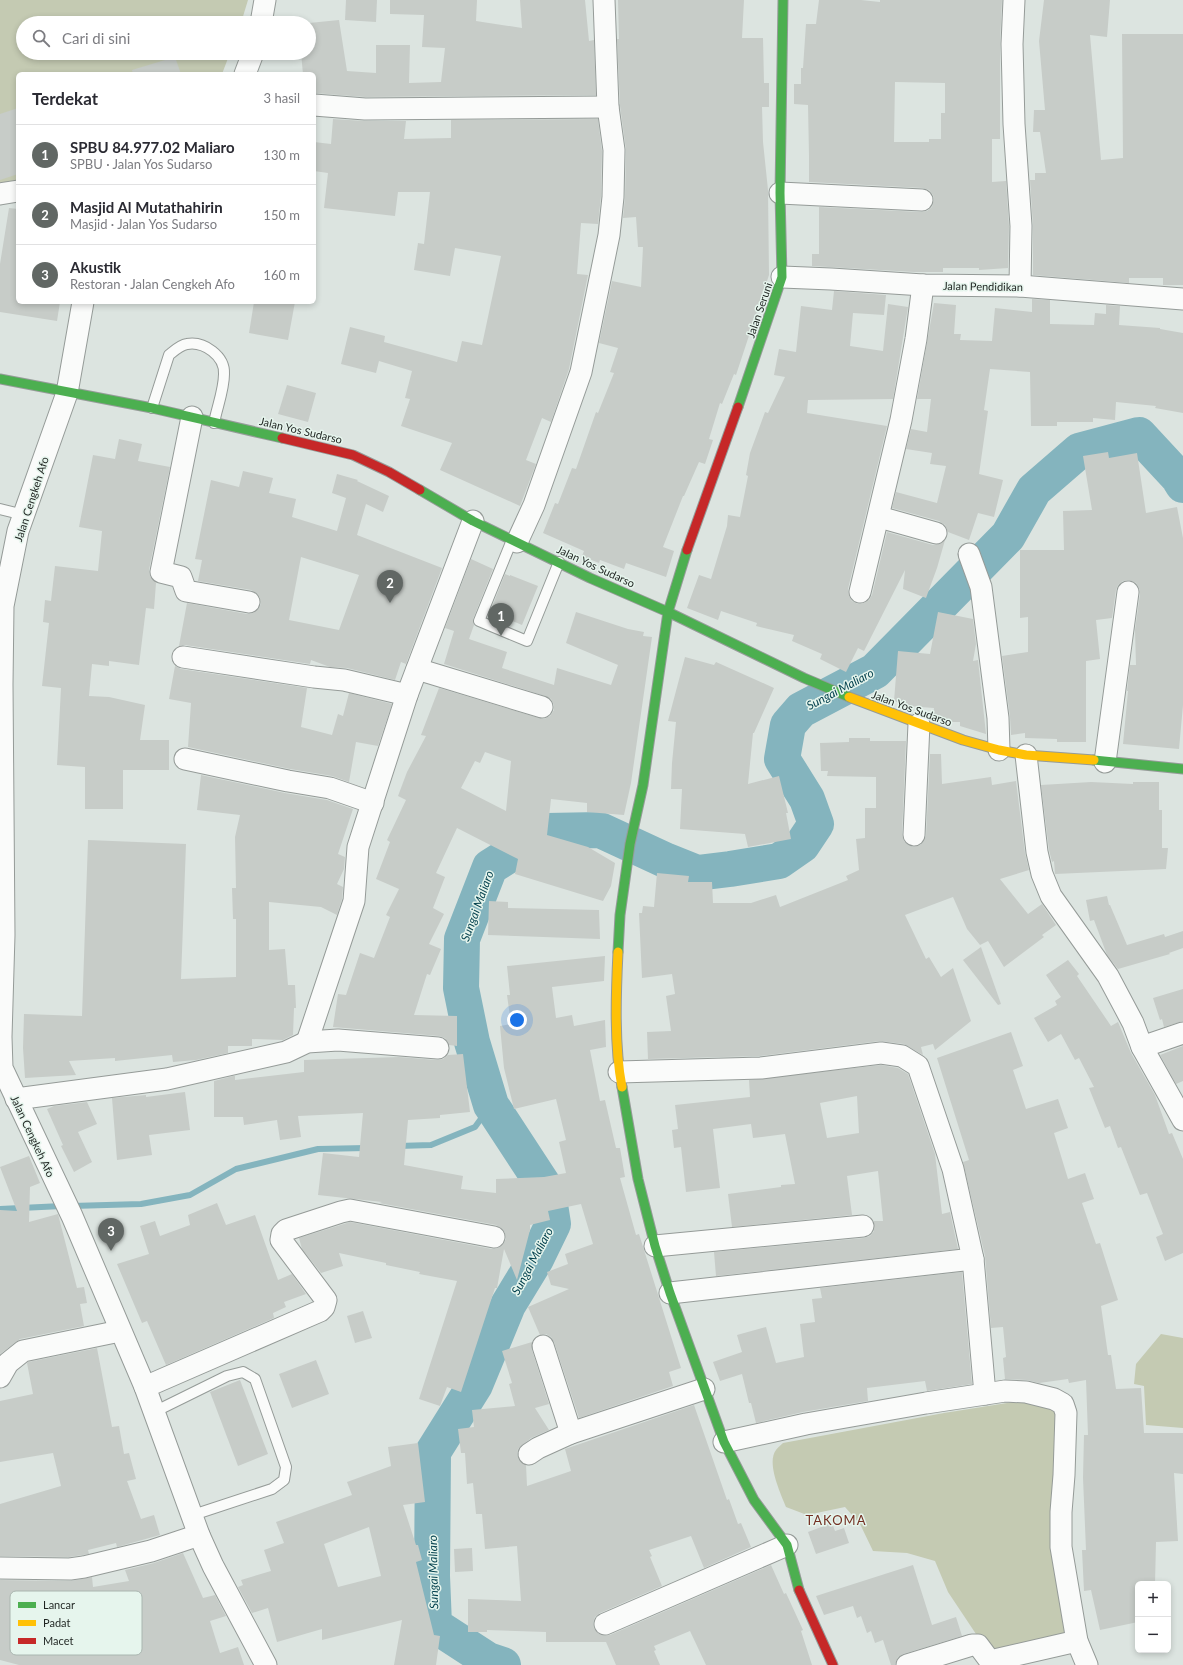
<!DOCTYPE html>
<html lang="id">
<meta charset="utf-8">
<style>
:root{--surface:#fff;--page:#f2f2f3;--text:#2b2b33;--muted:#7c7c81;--line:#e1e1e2;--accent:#616764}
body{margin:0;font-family:Lato,sans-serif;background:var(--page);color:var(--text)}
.controls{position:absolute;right:12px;bottom:12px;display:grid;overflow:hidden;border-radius:6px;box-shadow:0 2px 6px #0003}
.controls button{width:36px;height:36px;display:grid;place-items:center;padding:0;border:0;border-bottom:1px solid var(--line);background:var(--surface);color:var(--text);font:20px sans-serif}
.you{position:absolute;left:517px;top:1020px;width:14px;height:14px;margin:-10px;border:3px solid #fff;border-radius:50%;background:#1a73e8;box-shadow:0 0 0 6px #1a73e833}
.badge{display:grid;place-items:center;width:26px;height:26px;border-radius:50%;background:var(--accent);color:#fff;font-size:13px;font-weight:700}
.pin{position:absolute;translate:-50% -33px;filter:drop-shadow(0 1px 2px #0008)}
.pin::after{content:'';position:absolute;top:21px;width:14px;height:12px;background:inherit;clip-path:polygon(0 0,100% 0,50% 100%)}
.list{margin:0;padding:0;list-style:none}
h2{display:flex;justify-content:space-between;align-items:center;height:52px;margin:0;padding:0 16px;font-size:17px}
h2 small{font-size:13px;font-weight:400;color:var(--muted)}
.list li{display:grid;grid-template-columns:26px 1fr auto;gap:12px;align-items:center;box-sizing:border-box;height:60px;padding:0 16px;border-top:1px solid var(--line)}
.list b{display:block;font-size:15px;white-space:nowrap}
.list p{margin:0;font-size:13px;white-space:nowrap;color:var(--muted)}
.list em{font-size:13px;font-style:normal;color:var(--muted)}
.icon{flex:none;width:22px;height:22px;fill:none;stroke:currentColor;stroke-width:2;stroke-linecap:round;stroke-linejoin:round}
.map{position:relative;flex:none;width:1183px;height:1665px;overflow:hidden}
.search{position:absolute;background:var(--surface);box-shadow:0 2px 6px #0003;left:16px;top:16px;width:300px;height:44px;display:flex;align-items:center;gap:10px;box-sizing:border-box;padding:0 14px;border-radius:22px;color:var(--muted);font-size:15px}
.panel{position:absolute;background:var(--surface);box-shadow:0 2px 6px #0003;left:16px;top:72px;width:300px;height:232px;border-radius:6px}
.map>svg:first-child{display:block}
</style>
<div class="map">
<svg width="1183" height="1665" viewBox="0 0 1183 1665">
<rect width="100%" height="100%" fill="#dce4e0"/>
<g fill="#c4cab2">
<polygon points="0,0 248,0 241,23 23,23 23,53 230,53 222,74 18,74 18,183 0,188"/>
<polygon points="1161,1334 1183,1338 1183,1428 1146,1425 1144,1386 1134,1384 1136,1364"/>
<path d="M1038,1398l22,6 7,121 14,116 -91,14 -42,-63 -13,-31 -28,-8 -34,-2 -13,-27 -15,-17 -38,8 -21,-8c-5,-13 -20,-44 -10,-57 2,-3 5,-5 7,-7l161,-30z"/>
</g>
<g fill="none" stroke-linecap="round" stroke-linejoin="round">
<g stroke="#84b4be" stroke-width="6">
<polyline points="398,1146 431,1145 475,1127 491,1105"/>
<polyline points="72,1206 141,1204 190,1195 236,1169 318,1149 366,1148"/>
<polyline points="0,1209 62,1206"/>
</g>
<polyline stroke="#84b4be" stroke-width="36" points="503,1665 488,1660 434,1625 432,1576 433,1452 475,1385 508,1305 536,1259 553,1224 548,1192 491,1105 472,1042 461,988 462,939 490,867 547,831 600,830 667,861 697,873 730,869 779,861 802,845 816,824 807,799 782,759 788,725 801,710 875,671 1008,536 1034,490 1079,451 1139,435 1178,477 1183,485"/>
</g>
<g fill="#c7ccc8" fill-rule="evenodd">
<polygon points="346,0 377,0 376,22 345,20"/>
<polygon points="390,0 477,0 476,21 522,28 520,0 585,0 589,41 594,40 596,95 365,97 314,93 314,74 303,74 301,53 309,53 309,23 339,20 347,71 376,73 376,45 410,45 409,83 441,82 445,48 422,47 424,15 390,14"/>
<polygon points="618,0 744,0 742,38 763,38 764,83 769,83 769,107 762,107 763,142 768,190 769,275 736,375 734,374 722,404 720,403 709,439 713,440 705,464 699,462 684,496 683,496 663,547 674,551 666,577 626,563 624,569 600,560 599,563 582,556 584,551 543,533 555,503 558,504 572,468 576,469 596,412 598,413 614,373 610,372 618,348 599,343 612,281 641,287 643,247 638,247 636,217 623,218 625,197 626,150 620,106 617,39 619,39"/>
<path d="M819,0h42l19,2v-2h122l-2,44v95h-8v43l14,-1 3,45 -1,42 -29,2v-2h-36v4h-29l-102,-6v-12h7v-47l102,5 6,-1 5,-4 2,-7 -1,-5 -4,-5 -6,-2 -114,-6v-26l-1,-51 -14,-1v-20h7v-16h2l3,-44h10zM895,82l50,1v30h-4v26h-12v3h-35z"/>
<polygon points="1044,0 1110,0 1107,37 1090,35 1101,160 1123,158 1122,34 1183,34 1183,285 1163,285 1163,278 1129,278 1129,283 1033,275 1033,226 1030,180 1035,180 1035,173 1046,173 1040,132 1033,132 1034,110 1045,110 1039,41"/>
<polygon points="175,57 181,74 133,74 132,70"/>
<polygon points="18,108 18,174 0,180 0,114"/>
<polygon points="333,119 365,121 406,121 404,139 451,138 451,120 598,119 602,151 601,196 598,224 581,223 577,274 588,275 569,369 551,422 542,418 526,460 536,464 520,506 440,470 452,443 401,426 410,399 405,398 412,371 379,361 376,373 341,364 350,327 385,336 384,342 457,362 462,341 482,345 501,256 455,248 450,276 414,270 418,243 424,244 430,192 398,192 395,216 324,208 328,173 314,171 314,142 331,144"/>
<polygon points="9,208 18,209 18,302 60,302 57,321 0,312 0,264"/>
<polygon points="834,291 886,295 884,315 853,313 850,346 883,351 888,304 908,307 893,399 808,400 807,413 887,426 848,589 849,596 852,601 858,604 864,603 869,600 872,595 887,532 933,545 939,544 945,540 937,568 926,598 903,589 905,570 864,651 858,648 846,672 820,659 822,654 792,641 794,635 756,626 757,623 721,611 718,620 687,608 699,575 711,579 727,526 728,515 740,517 748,476 746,475 750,453 765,412 768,413 785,377 774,375 779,349 796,352 801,306 832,310"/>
<polygon points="1032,299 1050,300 1050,324 1094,325 1095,313 1106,314 1106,305 1120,306 1119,325 1160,328 1160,329 1183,333 1183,413 1155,408 1156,406 1116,402 1115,420 1093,418 1093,422 1057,422 1057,426 1031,426 1030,372 990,369 984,410 988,411 979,474 1003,480 994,517 978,513 969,540 948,532 945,525 939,521 892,508 896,492 937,503 946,466 930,464 932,453 906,449 911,429 927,432 931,399 917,399 934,303 956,305 954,334 961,334 960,340 992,341 995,308 1032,312"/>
<polygon points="254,302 295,302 288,340 249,333"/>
<polygon points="287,385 316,393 308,422 278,414"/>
<polygon points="119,439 142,444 138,461 170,467 149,570 150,576 156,583 154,609 146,608 139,665 109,661 109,666 92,664 89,696 109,697 145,705 140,740 169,740 169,770 123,770 123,809 85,809 85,767 57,765 61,688 42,686 49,623 43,622 45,600 51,601 55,566 98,571 102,531 79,527 93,455 115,459"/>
<polygon points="1108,452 1109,458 1137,453 1146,513 1177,507 1183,538 1183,705 1179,749 1123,744 1128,691 1127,691 1130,665 1136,665 1135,630 1140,594 1139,588 1136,583 1129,580 1123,581 1118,585 1116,590 1112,618 1096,620 1100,659 1086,661 1086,742 1057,742 1057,739 1025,738 1025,733 1011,735 1010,717 1002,656 1028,652 1028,617 1020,618 1020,550 1064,550 1063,511 1092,510 1083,456"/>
<path d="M243,471l30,7 -4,15 27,6 -4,18 45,14 9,-33 -14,-5 5,-19 21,6 -1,1 32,15 -6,16 -17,-8 -9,31 85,33 -36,96 -5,-2 -6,18 -48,-12 -17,-1 -19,-7 -1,4 -125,-19 -6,1 8,-43 60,11 6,-1 5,-4 3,-5 -1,-6 -4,-5 -5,-3 -53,-9 4,-21 -7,-1 16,-79 28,7zM301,557l58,18 -20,55 -50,-10z"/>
<path d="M471,559l22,10 -20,50 1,6 -5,14 38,13 -5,16 52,17 3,-17 54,17 7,-20 -52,-22 10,-31 52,17 16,3 -1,4 9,1 -21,146 -7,32 -37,-3v-9l-36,-4 -4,36 41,12 27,16 -4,23 -8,15 -88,-27 3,-15 -61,-31 -21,45 9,4 -12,31 11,6 -15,30 12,5 -11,26 -3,-1 -13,41 43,1v30l-8,-1 -4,-7 -6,-2 -106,-9 5,-33 8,1 14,-42 14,5 16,-41 -4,-2 13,-26 -23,-10 14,-37 -3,-2 19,-40 -8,-4 9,-24 19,-36 -5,-1 18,-47 100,30 5,1 6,-3 4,-6v-5l-3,-6 -6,-3 -101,-32 10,-33 -9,-3zM485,752l26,9 -5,50 -45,-23 14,-27 5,2z"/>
<polygon points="505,574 510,576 510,575 538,586 522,625 490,612"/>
<polygon points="938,612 973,619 976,644 973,661 978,660 986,734 960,726 960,722 950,722 933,716 934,708 908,706 894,701 898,651 930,654"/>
<polygon points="685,657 714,665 716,662 774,688 754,733 753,733 748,784 779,776 788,813 786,813 791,839 748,847 745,834 680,829 682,789 671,789 672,763 676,722 668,721"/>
<polygon points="175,666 181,669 307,688 301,727 332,735 338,714 343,716 349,693 392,704 378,746 356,742 349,782 332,776 290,769 188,747 191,703 169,699"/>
<polygon points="849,738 870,738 870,741 906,741 902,834 904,841 908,845 913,847 920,845 924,841 926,836 930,754 941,754 942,784 991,777 992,785 1016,781 1025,853 1029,870 1000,879 1028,914 1042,904 1056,925 1042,935 1044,937 1004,967 988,941 980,945 967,929 953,897 905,915 926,959 929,957 941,977 953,968 971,1021 935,1050 933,1044 921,1047 923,1055 904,1044 880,1041 760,1056 648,1059 647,1032 671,1031 666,996 675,994 672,974 642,978 639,913 642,913 643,906 654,907 657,873 689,876 688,882 712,882 713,903 751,903 776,895 780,907 848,880 846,876 859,870 856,839 865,838 865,808 876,808 876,777 827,776 828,771 821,771 820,743 849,742"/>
<polygon points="201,775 285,793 327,800 353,809 338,854 345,857 344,869 337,884 343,887 342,899 337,915 321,907 269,902 269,950 285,949 288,985 295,985 296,1008 294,1008 293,1035 283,1040 252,1039 252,1046 228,1046 228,1053 196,1060 173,1062 172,1055 115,1061 115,1058 69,1061 76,1075 25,1078 23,1048 24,1014 82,1016 88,840 186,844 181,979 236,977 236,919 233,919 232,888 236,888 235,837 240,815 197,810"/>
<polygon points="1091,782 1133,784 1133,782 1159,782 1159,810 1162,810 1162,848 1168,848 1166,869 1055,874 1054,861 1052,862 1049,850 1041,785"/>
<polygon points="1107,896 1109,905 1110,905 1127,945 1164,934 1165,937 1183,931 1183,948 1169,953 1170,954 1118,969 1107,955 1094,920 1090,921 1086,900"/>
<polygon points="489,901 508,902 508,908 599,910 600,939 488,935"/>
<polygon points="981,947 1001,1004 998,1005 963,960"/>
<polygon points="605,956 604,981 552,987 556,1018 572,1015 574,1026 605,1020 606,1047 590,1050 600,1101 605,1100 616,1148 620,1148 625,1177 620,1178 636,1235 639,1234 681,1368 669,1372 673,1386 579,1418 554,1342 551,1337 546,1334 540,1335 528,1307 569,1289 551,1285 547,1272 568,1264 565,1254 593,1244 581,1204 548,1211 550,1220 530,1225 530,1230 517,1280 504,1249 497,1288 495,1288 461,1392 447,1387 440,1406 419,1399 457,1281 419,1274 420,1272 386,1265 386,1263 339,1253 343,1266 321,1273 302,1249 299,1238 350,1222 492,1249 498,1248 503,1244 506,1239 505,1233 501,1228 496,1225 379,1203 382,1202 318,1195 323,1153 359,1157 363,1113 298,1116 301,1137 280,1140 277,1120 244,1125 243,1117 214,1117 214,1081 233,1076 235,1076 235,1080 304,1072 304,1060 399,1057 437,1060 443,1059 448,1055 463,1054 470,1112 440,1115 440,1118 408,1120 404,1165 463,1176 461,1189 496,1193 496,1179 544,1177 566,1173 559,1142 566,1140 556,1099 514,1109 504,1068 500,1026 511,1024 507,995 510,995 507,966"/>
<polygon points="1068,960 1079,974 1077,976 1111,1026 1118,1022 1131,1053 1155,1095 1169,1134 1172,1133 1183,1159 1183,1253 1165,1261 1156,1237 1163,1234 1147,1193 1140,1195 1121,1147 1118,1148 1110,1126 1105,1128 1089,1088 1094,1087 1079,1058 1075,1060 1061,1034 1048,1042 1034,1018 1057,1005 1055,1001 1061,997 1046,975"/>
<polygon points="1183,989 1183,1021 1164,1027 1162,1019 1160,1020 1153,998"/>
<polygon points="1011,1032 1023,1066 1013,1070 1026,1109 1058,1099 1068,1128 1054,1133 1068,1179 1085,1173 1094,1199 1082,1203 1096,1244 1100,1243 1118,1300 1101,1306 1108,1355 1111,1355 1116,1389 1141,1388 1144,1433 1183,1433 1183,1474 1174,1473 1178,1541 1156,1542 1155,1584 1138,1584 1138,1622 1100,1630 1091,1590 1084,1591 1082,1550 1086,1550 1083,1478 1084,1435 1088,1435 1086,1380 1069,1383 1068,1379 1039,1383 1027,1380 1005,1379 1003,1358 1006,1357 1003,1327 991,1328 985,1256 963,1162 969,1160 937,1058"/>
<polygon points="1183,1046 1183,1081 1176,1084 1160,1055"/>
<path d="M881,1065l17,3 10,6 27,80 7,60 8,-2 8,37 -242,27 -2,-24 150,-14 6,-2 4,-5v-10h9l-5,-50 -31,5 5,39 -120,12 -4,-33 53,-7v-2l14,-1 -10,-50 -32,4 -2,-14 -38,5 7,59 -34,4 -5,-45 -7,1 -2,-18 6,-1 -3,-24 75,-8 -1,-17zM857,1096l2,37 -32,5 -7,-35z"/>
<polygon points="185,1092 190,1130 149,1135 152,1155 117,1160 112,1098 146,1095 146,1097"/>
<polygon points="87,1102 97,1124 78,1132 92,1162 74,1172 61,1146 63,1145 47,1109 54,1106"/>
<polygon points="29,1156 40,1183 30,1187 29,1222 58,1214 77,1288 84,1287 87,1303 80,1304 84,1326 20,1339 0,1354 0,1210 17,1211 0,1167"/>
<polygon points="217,1203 226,1225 255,1215 278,1280 292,1274 306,1294 284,1302 286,1307 273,1313 274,1318 166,1365 147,1321 142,1323 117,1264 149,1254 140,1226 155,1221 160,1236 190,1225 188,1215"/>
<polygon points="962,1272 972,1384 927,1391 925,1381 867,1388 868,1401 803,1412 756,1423 751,1403 749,1403 742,1374 720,1381 713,1362 742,1352 737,1335 766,1327 776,1363 804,1357 800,1324 815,1322 812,1299 822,1298 820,1288"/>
<polygon points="363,1311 372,1338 355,1343 347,1316"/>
<polygon points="532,1342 532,1350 549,1404 535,1408 549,1430 531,1438 518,1449 517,1454 519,1460 526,1465 527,1486 571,1471 565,1449 694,1405 727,1500 729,1499 738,1524 741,1523 751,1547 704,1568 691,1536 649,1550 652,1556 650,1557 662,1586 600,1613 595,1617 593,1623 594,1628 598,1633 603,1636 610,1635 771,1565 784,1594 786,1593 803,1630 801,1631 812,1665 706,1665 690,1631 654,1646 656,1650 654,1651 660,1665 616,1665 606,1642 546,1642 546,1632 487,1630 487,1632 468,1632 468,1599 521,1601 517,1546 485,1549 482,1514 476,1514 473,1483 467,1484 465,1453 461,1453 458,1429 474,1427 472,1410 515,1406 509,1384 512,1383 502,1351"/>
<polygon points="97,1348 112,1427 119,1426 124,1454 129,1453 136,1479 127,1481 141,1519 154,1515 160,1535 117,1547 116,1543 88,1550 89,1554 69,1557 0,1556 0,1504 61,1486 53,1453 0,1462 0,1401 33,1394 27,1363 28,1362"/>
<polygon points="316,1360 329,1394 292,1408 279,1374"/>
<polygon points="240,1380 268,1454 238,1466 210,1392"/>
<path d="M418,1443l7,59 -22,3 13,40h2l4,15 -6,2 18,73 6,1 -4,29h-42l8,-45 -80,20v-11l-45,13 -9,-34 -16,5 -14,-26 5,-2 -2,-5 30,-9 -7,-21 20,-7 -8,-21 76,-27 -5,-13 44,-16 -3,-19zM369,1527l12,49 -43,11 -14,-43z"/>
<polygon points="832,1523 835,1531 844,1528 849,1543 816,1554 808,1532"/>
<polygon points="472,1548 473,1571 455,1572 454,1549"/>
<polygon points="183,1553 203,1598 215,1595 226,1616 210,1621 220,1653 238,1647 244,1665 19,1665 0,1660 0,1580 70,1581 92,1577 93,1587 129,1581 125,1570 154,1563"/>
<polygon points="913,1565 932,1625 956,1617 962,1636 903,1654 898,1657 895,1665 891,1665 883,1640 875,1643 871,1631 867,1633 861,1616 857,1618 853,1606 824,1615 816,1596"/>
</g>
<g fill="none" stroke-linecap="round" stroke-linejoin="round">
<defs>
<g id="lane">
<path d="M152,408l17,-53c5,-4 11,-10 18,-11 17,-3 38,12 37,30 0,16 -7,33 -10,49"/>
<polyline points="0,509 24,515"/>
<polyline points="512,540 479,621 527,641 559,562"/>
<polyline points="154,1412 227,1376 243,1372 255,1379 286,1467 284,1480 272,1489 193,1515"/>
</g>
<g id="street">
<polyline points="1014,0 1012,44 1014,124 1021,226 1020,286"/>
<polyline points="261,23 265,0"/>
<polyline points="245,74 253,53"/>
<polyline points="314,105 365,109 608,107"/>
<polyline points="780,193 922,200"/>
<polyline points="0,194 18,191"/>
<polyline points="782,277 831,279 923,285 1020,286 1183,299"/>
<polyline points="83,302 67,393 18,531 3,606 2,684 4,935 1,1037 2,1068 72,1216 145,1387 199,1535 213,1566 266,1665"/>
<polyline points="192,417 161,572 181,577 186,591 249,602"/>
<polyline points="879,517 936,533"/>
<polyline points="517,542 534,505 581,372 609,235 613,197 614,150 608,107 604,0"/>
<polyline points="969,554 981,587 998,718 999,750"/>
<polyline points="860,592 901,420 916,339 923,285"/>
<polyline points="183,657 314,677 344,680 407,695"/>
<polyline points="417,669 542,707"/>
<polyline points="1026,755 1037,852 1042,874 1051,896 1108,976 1133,1023 1142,1047 1183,1120"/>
<polyline points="185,759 288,781 330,788 373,803"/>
<polyline points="1105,762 1128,592"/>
<polyline points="914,835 919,724"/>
<polyline points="307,1042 354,901 358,847 407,695 473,521"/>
<polyline points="1142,1047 1183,1033"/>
<polyline points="619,1072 761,1068 881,1053 902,1056 918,1066 953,1169 973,1259 985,1394"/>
<polyline points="16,1099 167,1079 286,1052 307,1042 338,1040 438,1048"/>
<polyline points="655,1246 863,1226"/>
<polyline points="670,1293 973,1259"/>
<polyline points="543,1346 571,1433"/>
<polyline points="0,1377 8,1363 23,1351 120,1331"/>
<polyline points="145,1387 320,1311 324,1307 326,1300 281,1240 282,1234 286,1230 341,1212 350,1210 494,1237"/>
<polyline points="724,1442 806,1424 926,1403 1005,1391 1026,1392 1054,1399 1063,1404 1066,1413 1064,1475 1061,1512 1061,1547 1077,1641 1087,1665"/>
<polyline points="529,1454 538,1448 571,1433 704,1389"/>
<polyline points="0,1568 70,1569 84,1567 151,1551 199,1535"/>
<polyline points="605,1624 787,1545"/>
<polyline points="907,1665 972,1645 978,1645 990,1661 1077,1641"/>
</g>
<g id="fast">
<polyline points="0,379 152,408 282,438"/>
<polyline points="738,407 782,277 780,193 783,0"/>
<polyline points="420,490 473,521 590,578 668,612 804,678 849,697"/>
<polyline points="1094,760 1183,769"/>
<polyline points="618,952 620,915 630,844 643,785 668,612 687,550"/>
<polyline points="622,1087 638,1179 655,1246 670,1293 724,1442 754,1500 787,1545 799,1590"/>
</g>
<g id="slow">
<polyline points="849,697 963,740 999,750 1026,755 1094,760"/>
<path d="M618,952c-2,41 -4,94 4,135"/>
</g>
<g id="jam">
<polyline points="282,438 353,455 389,472 420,490"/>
<polyline points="687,550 738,407"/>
<polyline points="799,1590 833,1665"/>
</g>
</defs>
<use href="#lane" stroke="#959b98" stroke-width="12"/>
<use href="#street" stroke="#959b98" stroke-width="23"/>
<use href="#fast" stroke="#959b98" stroke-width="11"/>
<use href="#slow" stroke="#959b98" stroke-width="11"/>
<use href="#jam" stroke="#959b98" stroke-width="11"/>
<use href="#lane" stroke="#fafbfa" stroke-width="10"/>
<use href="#street" stroke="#fafbfa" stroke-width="21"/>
<use href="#fast" stroke="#4caf50" stroke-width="9"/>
<use href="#slow" stroke="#ffc107" stroke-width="9"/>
<use href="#jam" stroke="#c62828" stroke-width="9"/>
</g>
<g text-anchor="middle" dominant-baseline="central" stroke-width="3" stroke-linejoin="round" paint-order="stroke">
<g font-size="11" fill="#1f2421" stroke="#e6f5ed">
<text transform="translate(983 286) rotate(1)">Jalan Pendidikan</text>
<text transform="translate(759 310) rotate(-71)">Jalan Seruni</text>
<text transform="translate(301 430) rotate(13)">Jalan Yos Sudarso</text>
<text transform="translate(31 499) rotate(-72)">Jalan Cengkeh Afo</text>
<text transform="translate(596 566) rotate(25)">Jalan Yos Sudarso</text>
<text transform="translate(912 708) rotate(20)">Jalan Yos Sudarso</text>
<text transform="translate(33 1136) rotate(65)">Jalan Cengkeh Afo</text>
</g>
<g font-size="12" font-style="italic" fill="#013f4c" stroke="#e6f5ed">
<text transform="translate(840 689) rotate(-28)">Sungai Maliaro</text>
<text transform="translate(477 906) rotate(-70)">Sungai Maliaro</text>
<text transform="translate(532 1261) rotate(-62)">Sungai Maliaro</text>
<text transform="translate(433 1572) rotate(-91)">Sungai Maliaro</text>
</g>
<g font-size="13" letter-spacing="1" fill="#732f22" stroke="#e6f5ed">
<text x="836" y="1520">TAKOMA</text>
</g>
</g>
<rect x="10" y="1591" width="132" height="64" rx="6" fill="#e6f5ed" stroke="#aab6b0" stroke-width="1"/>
<rect x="18" y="1602" width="18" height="6" fill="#4caf50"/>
<rect x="18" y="1620" width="18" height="6" fill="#ffc107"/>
<rect x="18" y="1638" width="18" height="6" fill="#c62828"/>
<g font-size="11" fill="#1f2421">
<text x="43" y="1609">Lancar</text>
<text x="43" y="1627">Padat</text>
<text x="43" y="1645">Macet</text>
</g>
</svg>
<div class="controls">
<button>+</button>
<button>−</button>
</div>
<div class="you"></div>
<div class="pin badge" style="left:501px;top:636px">1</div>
<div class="pin badge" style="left:390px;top:603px">2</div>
<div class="pin badge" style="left:111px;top:1251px">3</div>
<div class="search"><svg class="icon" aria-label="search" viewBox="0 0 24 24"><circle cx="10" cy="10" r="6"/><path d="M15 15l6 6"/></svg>Cari di sini</div>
<section class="panel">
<h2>Terdekat<small>3 hasil</small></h2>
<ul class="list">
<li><span class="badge">1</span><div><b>SPBU 84.977.02 Maliaro</b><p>SPBU · Jalan Yos Sudarso</p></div><em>130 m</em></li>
<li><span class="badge">2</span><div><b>Masjid Al Mutathahirin</b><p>Masjid · Jalan Yos Sudarso</p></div><em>150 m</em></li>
<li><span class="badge">3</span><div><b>Akustik</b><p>Restoran · Jalan Cengkeh Afo</p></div><em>160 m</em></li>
</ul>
</section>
</div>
